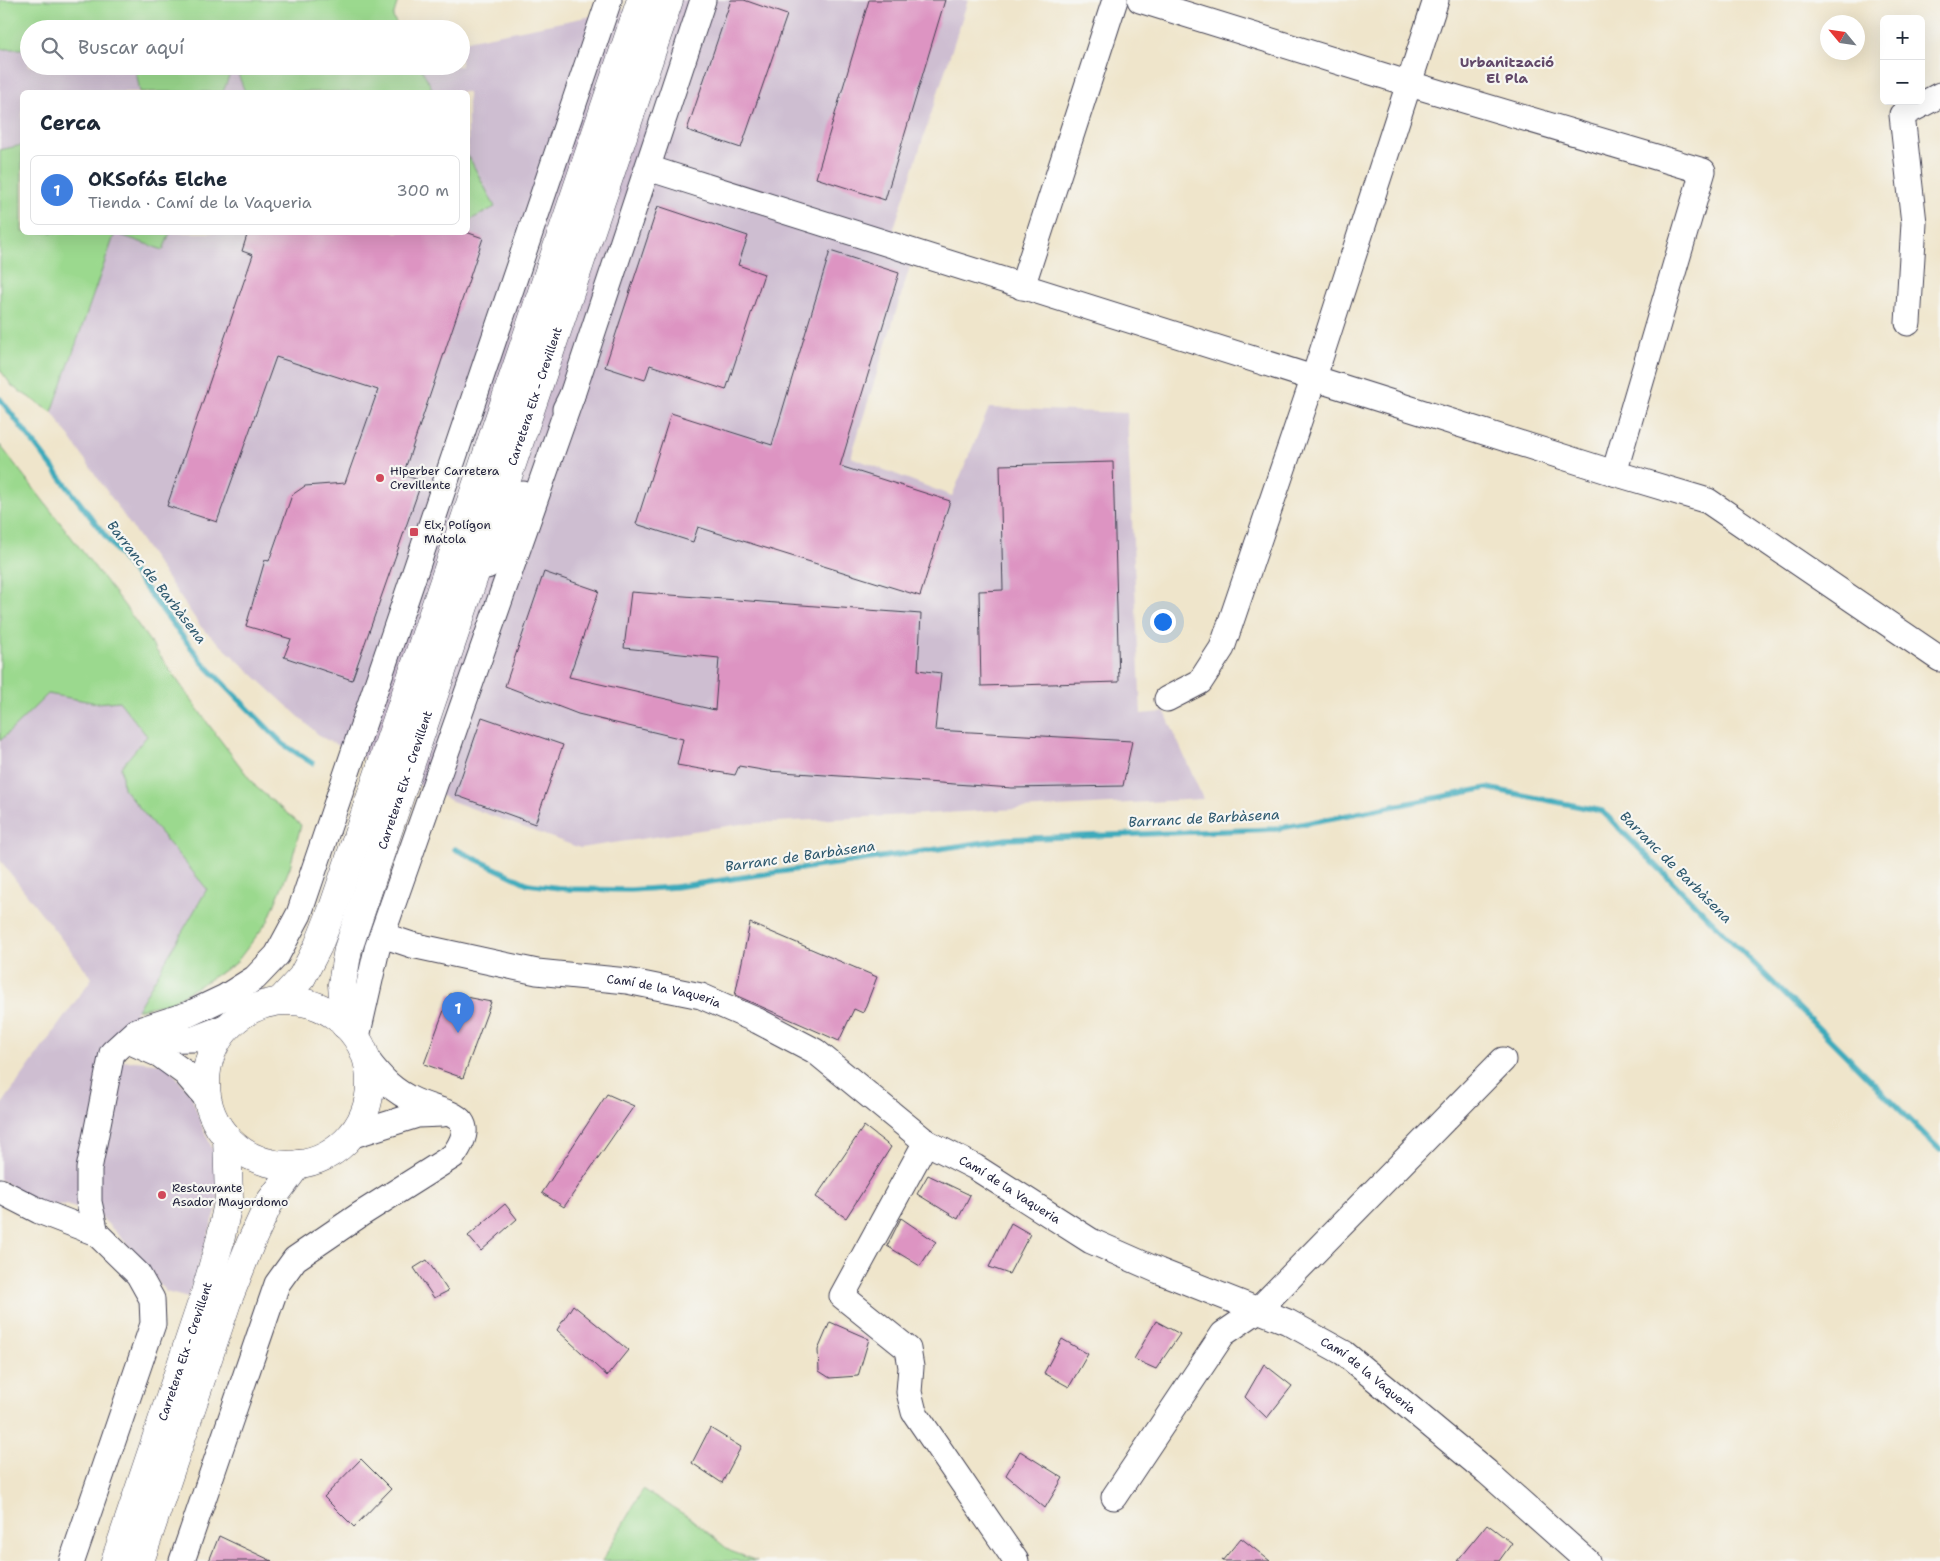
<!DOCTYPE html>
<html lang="es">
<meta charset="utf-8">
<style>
:root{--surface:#fff;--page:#f6f6f7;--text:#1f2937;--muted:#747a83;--line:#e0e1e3;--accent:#d1495b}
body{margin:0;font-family:"Shantell Sans",sans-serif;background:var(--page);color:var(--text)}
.controls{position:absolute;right:15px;top:15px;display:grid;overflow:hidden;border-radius:8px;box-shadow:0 5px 20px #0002}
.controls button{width:45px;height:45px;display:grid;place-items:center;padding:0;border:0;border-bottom:1px solid var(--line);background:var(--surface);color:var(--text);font:25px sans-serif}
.compass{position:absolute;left:1820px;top:15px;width:45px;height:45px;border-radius:50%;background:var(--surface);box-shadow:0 5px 20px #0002;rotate:299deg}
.you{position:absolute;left:1162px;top:621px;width:18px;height:18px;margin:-12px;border:4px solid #fff;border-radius:50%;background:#1a73e8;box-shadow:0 0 0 8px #1a73e833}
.badge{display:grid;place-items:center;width:32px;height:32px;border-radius:50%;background:var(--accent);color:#fff;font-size:16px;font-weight:700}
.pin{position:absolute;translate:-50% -41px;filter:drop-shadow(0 1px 2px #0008)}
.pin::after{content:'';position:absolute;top:26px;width:18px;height:15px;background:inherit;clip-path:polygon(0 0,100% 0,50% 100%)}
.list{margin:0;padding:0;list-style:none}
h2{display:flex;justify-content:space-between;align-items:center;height:65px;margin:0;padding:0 20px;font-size:21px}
h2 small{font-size:16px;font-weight:400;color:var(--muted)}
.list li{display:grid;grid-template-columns:32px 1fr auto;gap:15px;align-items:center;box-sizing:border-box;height:70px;margin:0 10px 10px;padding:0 10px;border:1px solid var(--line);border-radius:8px}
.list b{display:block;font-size:19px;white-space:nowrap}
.list p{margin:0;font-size:16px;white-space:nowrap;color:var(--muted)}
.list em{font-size:16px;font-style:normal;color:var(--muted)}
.icon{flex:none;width:28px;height:28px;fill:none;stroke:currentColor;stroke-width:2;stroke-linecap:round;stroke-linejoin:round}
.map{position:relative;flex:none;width:1940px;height:1561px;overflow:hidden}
.search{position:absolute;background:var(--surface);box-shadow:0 5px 20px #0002;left:20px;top:20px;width:450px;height:55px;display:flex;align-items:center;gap:12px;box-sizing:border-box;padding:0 18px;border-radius:28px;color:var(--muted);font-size:19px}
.panel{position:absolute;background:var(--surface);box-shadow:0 5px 20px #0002;left:20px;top:90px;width:450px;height:145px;border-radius:8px}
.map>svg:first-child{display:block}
</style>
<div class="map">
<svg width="1940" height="1561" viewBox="0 0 1940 1561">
<rect width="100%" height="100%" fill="#f6f6f2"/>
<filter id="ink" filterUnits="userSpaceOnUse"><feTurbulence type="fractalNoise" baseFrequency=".02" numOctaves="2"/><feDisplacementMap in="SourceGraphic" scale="10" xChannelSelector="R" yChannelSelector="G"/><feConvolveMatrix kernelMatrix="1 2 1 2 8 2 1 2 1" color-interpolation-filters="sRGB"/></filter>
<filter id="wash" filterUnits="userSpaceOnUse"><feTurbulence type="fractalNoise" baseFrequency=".0096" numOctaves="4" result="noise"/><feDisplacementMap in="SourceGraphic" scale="20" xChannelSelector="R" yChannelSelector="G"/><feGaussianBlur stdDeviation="1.12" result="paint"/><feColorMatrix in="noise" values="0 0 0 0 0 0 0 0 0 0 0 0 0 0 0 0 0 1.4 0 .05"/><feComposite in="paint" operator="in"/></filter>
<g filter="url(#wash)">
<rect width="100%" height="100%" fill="#efe5cb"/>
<g fill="#cebed1">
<polygon points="672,0 968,0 894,228 911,263 851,457 952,496 989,408 1127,413 1141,714 1165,712 1203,799 741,824 580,848 452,801 321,737 201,627 52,412 115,233 163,250 170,233 468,232 468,221 495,207 468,155 468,92 434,92 420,66 461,66 461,42"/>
<polygon points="0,49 29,49 29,66 135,66 140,92 22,92 22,145 0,150"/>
<polygon points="233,66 235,66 245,92 223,92"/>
<polygon points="48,694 97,703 119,701 147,736 121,767 123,788 207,889 130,1022 104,1062 135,1061 166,1064 191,1095 202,1126 219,1163 218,1205 188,1298 166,1292 132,1249 100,1216 66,1205 38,1205 0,1179 0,1107 92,978 0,860 0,741"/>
</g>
<g fill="#9bd98e" stroke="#5e7e64">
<polygon points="0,0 398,0 393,17 399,29 29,29 29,49 0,49"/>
<polygon points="135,66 233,66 223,92 140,92"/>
<polygon points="235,66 420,66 434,92 245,92"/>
<polygon points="22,145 22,232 170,233 163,250 115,233 52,412 13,387 0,370 0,150"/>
<polygon points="468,155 495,207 468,221"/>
<polygon points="0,445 124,605 209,725 256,787 301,825 290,867 268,921 235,964 171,1002 137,1010 207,889 123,788 121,767 147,736 119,701 97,703 48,694 0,741"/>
<polygon points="643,1489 690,1518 730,1551 757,1561 602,1561"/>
</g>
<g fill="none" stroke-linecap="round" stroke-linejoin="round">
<g stroke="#3daabb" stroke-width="5.5">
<polyline points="0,399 203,663 283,744 312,763"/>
<polyline points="455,849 528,884 568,889 630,890 675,887 1007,839 1276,829 1487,788 1602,811 1940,1150"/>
</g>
</g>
<g id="blocks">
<g fill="#dd94c2">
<polygon points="731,0 744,0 787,15 741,148 687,130"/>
<polygon points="869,0 945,0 885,200 816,178"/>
<polygon points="658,206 748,236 738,265 764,274 726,390 650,365 645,380 605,367"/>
<polygon points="248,232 466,232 483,238 403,475 422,481 352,680 284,657 291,639 246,626 265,560 269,561 292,495 305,486 345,483 378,390 276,357 217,522 167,506 253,255 242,251"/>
<polygon points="830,251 899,273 840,466 950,501 920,596 698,527 693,542 636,524 671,413 772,445"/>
<polygon points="1113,462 1119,682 981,686 979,591 1003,590 1000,465"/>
<polygon points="544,572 599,591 569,677 715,710 719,658 624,648 631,592 921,614 918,670 941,673 935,730 1132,741 1123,786 1012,788 768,771 739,766 735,775 677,765 683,739 578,714 505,686"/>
<polygon points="482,717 563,745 535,824 455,795"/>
<polygon points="750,923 877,977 863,1013 854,1009 839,1041 735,995"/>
<polygon points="450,994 491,1002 463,1078 424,1064"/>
<polygon points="607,1094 634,1106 564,1207 542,1193"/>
<polygon points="864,1126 891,1147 846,1218 816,1197"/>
<polygon points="928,1175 970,1195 958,1219 917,1194"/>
<polygon points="505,1204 517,1219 481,1251 468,1236"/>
<polygon points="901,1218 936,1242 920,1266 887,1246"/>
<polygon points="1011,1223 1030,1234 1009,1274 989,1267"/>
<polygon points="427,1260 448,1291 434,1298 414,1268"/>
<polygon points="573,1305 628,1350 607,1376 557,1330"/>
<polygon points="1156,1321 1180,1334 1156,1369 1134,1359"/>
<polygon points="830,1322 869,1339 858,1376 830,1378 819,1371 818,1350"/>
<polygon points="1062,1339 1088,1354 1069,1387 1044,1373"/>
<polygon points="1264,1364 1292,1386 1267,1418 1245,1397"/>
<polygon points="710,1428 741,1447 722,1483 692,1463"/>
<polygon points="1020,1451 1063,1478 1045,1508 1006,1475"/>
<polygon points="361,1459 391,1489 354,1527 324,1497"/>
<polygon points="1487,1524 1512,1543 1499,1561 1457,1561"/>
<polygon points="219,1536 272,1561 209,1561"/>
<polygon points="1241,1538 1270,1561 1222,1561"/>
</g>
</g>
</g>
<g filter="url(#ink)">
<use href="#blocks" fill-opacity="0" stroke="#413f51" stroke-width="1"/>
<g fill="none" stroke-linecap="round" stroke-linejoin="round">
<defs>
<g id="minor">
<polyline points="1140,0 1410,84 1703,171 1614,473"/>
<polyline points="648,168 1614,473 1708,501 1940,659"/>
<polyline points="1022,287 1115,0"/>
<polyline points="1908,323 1914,223 1902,115 1940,95"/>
<polyline points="565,409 572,395 703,0"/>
<polyline points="487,566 523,494"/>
<polyline points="1167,699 1200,682 1222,648 1314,377 1436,0"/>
<path id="s1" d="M382,935l30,10 125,27 90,9 74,15 57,25 57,30 111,91 49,25 116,74 68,30 129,51 56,31 143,119 100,89"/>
<polyline points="357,1037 377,949 572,395"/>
<polyline points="131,1040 194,1039 230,1025"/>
<polyline points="133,1043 160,1055 185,1073 208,1100"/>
<polyline points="350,1136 417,1115 442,1114"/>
<polyline points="926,1142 842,1296 908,1349 911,1367 909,1392 914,1412 1016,1561"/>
<polyline points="0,1191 39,1211 96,1233"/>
<polyline points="1114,1497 1223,1334 1258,1310 1503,1060"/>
<polyline points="72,1561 153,1324 152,1299 138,1274 96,1233 89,1202 89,1169 112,1053 136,1031 189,1014 225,997 255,978 277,955 299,914 609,0"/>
<path d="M182,1561l95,-277 18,-25 66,-45 92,-58c31,-43 -9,-42 -38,-55 -22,-10 -33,-22 -47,-40"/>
</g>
<g id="highway">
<polyline points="280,1001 302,977 318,946 333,908 641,0"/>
<circle cx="288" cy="1083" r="82"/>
<path id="s2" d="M345,1025l-3,-41 6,-35 321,-949"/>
<path id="s3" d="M115,1561l90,-268 15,-52 9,-43 -2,-61"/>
<polyline points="140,1561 227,1302 251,1242 269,1203 298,1164"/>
</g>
</defs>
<use href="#minor" stroke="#413f51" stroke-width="27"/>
<use href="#highway" stroke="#413f51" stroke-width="29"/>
<use href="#minor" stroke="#fff" stroke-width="25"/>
<use href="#highway" stroke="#fff" stroke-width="28"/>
</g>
</g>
<g fill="#d1495b" stroke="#f6f6f2" stroke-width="2">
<circle cx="380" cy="478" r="5"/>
<rect x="409" y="527" width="10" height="10" rx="2.5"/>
<circle cx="162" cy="1195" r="5"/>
</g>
<g text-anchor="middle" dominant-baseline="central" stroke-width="4.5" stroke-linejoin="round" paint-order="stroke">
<g font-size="12" fill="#22223b" stroke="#f6f6f2">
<text stroke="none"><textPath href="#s2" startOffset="660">Carretera Elx - Crevillent</textPath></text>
<text stroke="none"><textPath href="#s2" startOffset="255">Carretera Elx - Crevillent</textPath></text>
<text stroke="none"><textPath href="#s1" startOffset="288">Camí de la Vaqueria</textPath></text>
<text stroke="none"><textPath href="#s1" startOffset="692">Camí de la Vaqueria</textPath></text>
<text stroke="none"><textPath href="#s3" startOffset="221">Carretera Elx - Crevillent</textPath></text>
<text stroke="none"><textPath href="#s1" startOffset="1098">Camí de la Vaqueria</textPath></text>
</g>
<g font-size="12" fill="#22223b" stroke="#f6f6f2" text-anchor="start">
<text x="390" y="471">Hiperber Carretera<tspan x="390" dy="14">Crevillente</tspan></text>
<text x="424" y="525">Elx, Polígon<tspan x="424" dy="14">Matola</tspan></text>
<text x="172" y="1188">Restaurante<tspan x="172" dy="14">Asador Mayordomo</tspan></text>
</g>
<g font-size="14" font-weight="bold" fill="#634a6a" stroke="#f6f6f2">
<text x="1507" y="62">Urbanització<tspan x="1507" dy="16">El Pla</tspan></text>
</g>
<g font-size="14" font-style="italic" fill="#2d586e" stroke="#f6f6f2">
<text transform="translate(157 582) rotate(52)">Barranc de Barbàsena</text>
<text transform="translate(1204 818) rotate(-3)">Barranc de Barbàsena</text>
<text transform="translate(800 856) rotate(-8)">Barranc de Barbàsena</text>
<text transform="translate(1676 867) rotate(45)">Barranc de Barbàsena</text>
</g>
</g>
</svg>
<div class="controls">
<button>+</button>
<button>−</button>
</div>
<svg class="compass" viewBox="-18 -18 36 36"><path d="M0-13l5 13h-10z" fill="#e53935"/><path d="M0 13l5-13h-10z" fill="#747a83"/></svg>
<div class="you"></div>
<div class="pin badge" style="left:458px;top:1033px;background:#3f7fe0">1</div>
<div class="search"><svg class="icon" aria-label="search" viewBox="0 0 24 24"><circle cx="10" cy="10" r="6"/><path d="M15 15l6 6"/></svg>Buscar aquí</div>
<section class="panel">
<h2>Cerca<small></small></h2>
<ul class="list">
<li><span class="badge" style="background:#3f7fe0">1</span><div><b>OKSofás Elche</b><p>Tienda · Camí de la Vaqueria</p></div><em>300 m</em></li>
</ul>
</section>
</div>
